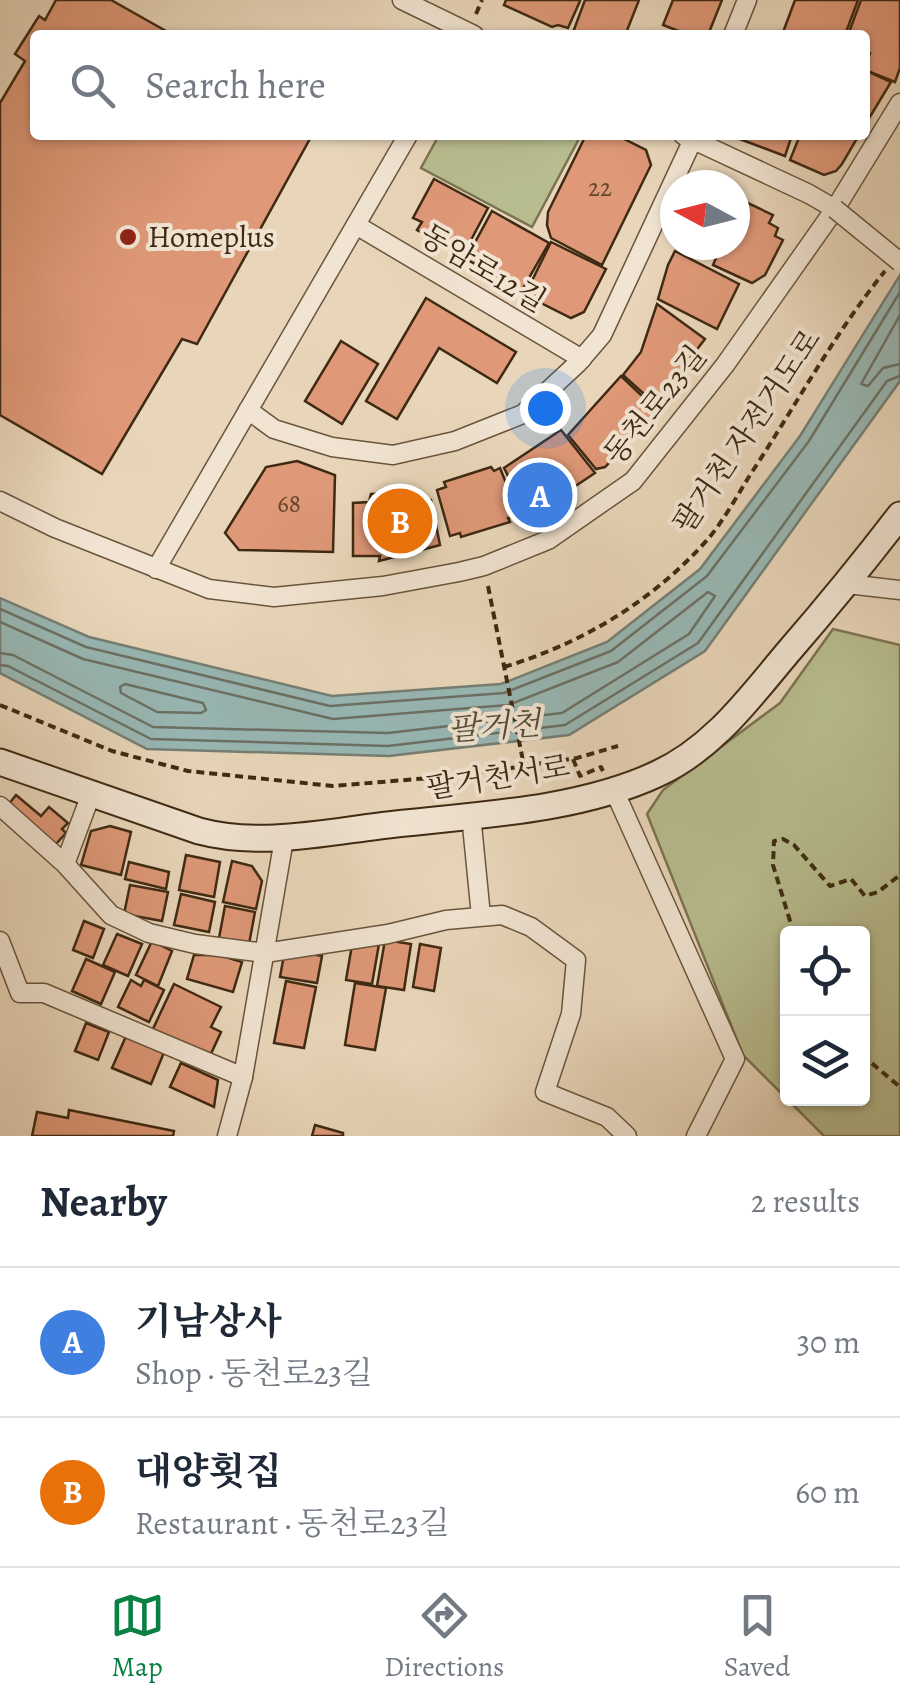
<!DOCTYPE html>
<meta charset="utf-8">
<style>
:root{--surface:#fff;--page:#f6f6f7;--text:#1f2937;--muted:#747a83;--line:#e0e1e3;--accent:#0b8043}
body{margin:0;font-family:Alegreya,"Noto Serif KR",serif;background:var(--page);color:var(--text)}
.controls{position:absolute;right:30px;bottom:30px;display:grid;overflow:hidden;border-radius:10px;box-shadow:0 2px 8px #0004}
.controls button{width:90px;height:90px;display:grid;place-items:center;padding:0;border:0;border-bottom:2px solid var(--line);background:var(--surface);color:var(--text);font:50px sans-serif}
.compass{position:absolute;left:660px;top:170px;width:90px;height:90px;border-radius:50%;background:var(--surface);box-shadow:0 2px 8px #0004;rotate:277deg}
.you{position:absolute;left:545px;top:408px;width:35px;height:35px;margin:-25px;border:8px solid #fff;border-radius:50%;background:#1a73e8;box-shadow:0 0 0 15px #1a73e833}
.badge{display:grid;place-items:center;width:65px;height:65px;border-radius:50%;background:var(--accent);color:#fff;font-size:32px;font-weight:700}
.pin{position:absolute;translate:-50% -50%;border:5px solid #fff;box-shadow:0 2px 10px #0006}
.list{margin:0;padding:0;list-style:none}
h2{display:flex;justify-content:space-between;align-items:center;height:130px;margin:0;padding:0 40px;font-size:42px}
h2 small{font-size:32px;font-weight:400;color:var(--muted)}
.list li{display:grid;grid-template-columns:65px 1fr auto;gap:30px;align-items:center;box-sizing:border-box;height:150px;padding:0 40px;border-top:2px solid var(--line)}
.list b{display:block;font-size:38px;white-space:nowrap}
.list p{margin:0;font-size:32px;white-space:nowrap;color:var(--muted)}
.list em{font-size:32px;font-style:normal;color:var(--muted)}
.icon{flex:none;width:55px;height:55px;fill:none;stroke:currentColor;stroke-width:2;stroke-linecap:round;stroke-linejoin:round}
.map{position:relative;flex:none;width:900px;height:1136px;overflow:hidden}
.search{position:absolute;background:var(--surface);box-shadow:0 2px 8px #0004;left:30px;right:30px;top:30px;height:110px;display:flex;align-items:center;gap:25px;box-sizing:border-box;padding:0 35px;border-radius:10px;color:var(--muted);font-size:38px}
.sheet{height:430px;background:var(--surface)}
nav{display:flex;justify-content:space-around;align-items:center;box-sizing:border-box;height:140px;border-top:2px solid var(--line);background:var(--surface);font-size:28px;color:var(--muted)}
nav a{display:grid;justify-items:center;gap:5px}
nav .on{color:var(--accent)}
.map>svg:first-child{display:block}
</style>
<div class="map">
<svg width="900" height="1136" viewBox="0 0 900 1136">
<rect width="100%" height="100%" fill="#e9d6ba"/>
<filter id="stains"><feTurbulence type="fractalNoise" baseFrequency=".002" numOctaves="4"/><feColorMatrix values="0 0 0 0 .2 0 0 0 0 .09 0 0 0 0 .02 0 0 0 .5 -.17"/></filter>
<radialGradient id="worn" r=".72"><stop offset=".6" stop-color="#630" stop-opacity="0"/><stop offset="1" stop-color="#630" stop-opacity=".3"/></radialGradient>
<g fill="#b8bd8f" stroke="#7b7450" stroke-width="2.5" fill-rule="evenodd">
<polygon points="439,135 581,135 532,227 421,168"/>
<path d="M833,629l67,16v491h-76l-81,-81 -96,-241 16,-24 117,-87zM788,934h74v164h-74z"/>
</g>
<polygon fill="#98b8b5" stroke="#747f74" stroke-width="2.5" points="900,275 900,381 705,651 569,735 389,756 147,749 0,673 0,598 89,637 332,696 501,684 607,642 700,569 800,436"/>
<g fill="none" stroke-linecap="round" stroke-linejoin="round">
<g stroke="#6b7164" stroke-width="2.5">
<polyline points="900,315 861,384 868,386 883,368 900,364"/>
<polyline points="0,609 86,647 330,706 504,693 611,651 707,576 809,441 900,292"/>
<polyline points="0,622 83,659 333,719 508,705 618,662 708,592 715,596 689,634 562,713 388,733 153,727 13,655 0,653"/>
<polyline points="0,665 8,666 151,739 388,746 565,725 698,643 887,381 900,376"/>
<polygon points="125,684 203,703 206,710 201,713 157,712 121,693 120,687"/>
</g>
</g>
<g fill="#df9878" stroke="#3e2a12" stroke-width="2.5">
<polygon points="56,0 111,0 173,35 35,35 35,135 312,135 197,344 182,339 102,474 0,415 0,103 25,61 15,54 39,16 45,20"/>
<polygon points="506,0 578,0 580,1 568,28 558,25 552,27 504,5"/>
<polygon points="585,0 639,0 626,33 633,35 572,35"/>
<polygon points="673,0 722,0 708,35 689,35 663,25"/>
<polygon points="795,0 858,0 845,35 782,35"/>
<polygon points="861,0 900,0 900,68 895,82 865,70 870,53 865,51 865,35 848,35"/>
<polygon points="865,70 891,82 865,125"/>
<polygon points="586,135 616,135 646,150 651,165 602,265 551,238 547,225 548,212"/>
<polygon points="729,135 792,135 785,156"/>
<polygon points="800,135 859,135 842,164 836,171 824,175 790,160"/>
<polygon points="434,179 488,208 463,255 417,230 422,222 413,218"/>
<polygon points="735,197 773,215 769,223 778,228 775,236 783,240 765,275 752,283 713,265 716,258 689,245 735,245"/>
<polygon points="492,211 549,243 522,290 466,259"/>
<polygon points="551,242 606,269 584,312 571,318 525,295"/>
<polygon points="675,251 739,284 717,329 658,299 668,265"/>
<polygon points="426,298 516,352 497,383 439,348 397,419 366,401"/>
<polygon points="657,304 705,339 655,404 623,375 641,352"/>
<polygon points="341,341 378,364 342,424 305,401"/>
<polygon points="621,376 658,411 605,467 596,469 568,435"/>
<polygon points="561,430 595,473 529,517 504,468"/>
<polygon points="297,461 335,475 333,552 239,550 225,533 266,467"/>
<polygon points="491,467 494,471 500,468 519,515 508,518 510,522 461,537 460,533 450,536 437,490 446,487 444,482"/>
<polygon points="402,493 404,500 431,500 440,545 379,561 380,556 353,556 353,503 369,502 371,494"/>
<polygon points="16,795 41,816 49,807 68,823 62,829 66,833 55,845 8,805"/>
<polygon points="110,826 131,832 121,875 81,865 91,831"/>
<polygon points="186,855 220,862 214,897 179,890"/>
<polygon points="232,861 252,866 262,881 256,909 223,902"/>
<polygon points="129,862 169,872 166,889 125,879"/>
<polygon points="130,885 168,892 162,921 124,914"/>
<polygon points="181,894 215,902 209,932 174,925"/>
<polygon points="225,906 255,912 249,944 219,938"/>
<polygon points="84,921 104,929 93,958 73,950"/>
<polygon points="117,934 142,944 128,976 103,965"/>
<polygon points="385,940 411,944 404,990 377,986"/>
<polygon points="152,941 172,951 158,986 136,975"/>
<polygon points="379,944 372,984 346,980 352,945"/>
<polygon points="420,944 441,948 434,991 413,987"/>
<polygon points="300,952 322,956 317,983 280,977 284,955"/>
<polygon points="194,955 219,955 242,962 233,992 187,979"/>
<polygon points="86,959 115,972 101,1004 72,991"/>
<polygon points="131,980 141,986 144,980 164,990 149,1022 118,1007"/>
<polygon points="286,981 316,987 304,1048 274,1043"/>
<polygon points="355,983 386,988 375,1050 345,1045"/>
<polygon points="174,984 221,1007 211,1027 221,1032 209,1058 152,1031"/>
<polygon points="86,1023 109,1032 98,1060 75,1051"/>
<polygon points="127,1034 165,1050 151,1084 112,1068"/>
<polygon points="181,1063 218,1080 214,1107 170,1087"/>
<polygon points="69,1110 174,1131 173,1136 32,1136 37,1112 68,1118"/>
<polygon points="315,1125 343,1133 343,1136 312,1136"/>
</g>
<g fill="none" stroke-linecap="round" stroke-linejoin="round">
<defs>
<g id="minor">
<polyline points="402,0 474,35"/>
<polyline points="733,35 747,0"/>
<polyline points="683,135 809,194 835,209"/>
<polyline points="356,225 582,359"/>
<polyline points="248,410 274,429 332,447 393,455 455,441 523,414 578,363 602,335 695,135"/>
<polyline points="0,501 55,528 209,589 274,597 383,586 459,572 484,566 548,540 633,481 725,365 835,209 900,103"/>
<polyline points="156,569 408,135"/>
<polyline points="847,584 900,590"/>
<polyline points="614,790 735,1059 696,1136"/>
<polyline points="0,806 65,864 111,915 149,933 195,944 265,953 388,934 446,920 502,915 531,927 576,960 571,1014 545,1092 607,1117 627,1136"/>
<polyline points="471,815 481,916"/>
<polyline points="65,864 91,794"/>
<polyline points="0,941 20,993 44,993 243,1077"/>
<polyline points="227,1136 243,1077 284,839"/>
</g>
<path id="secondary" d="M0,762l199,69c64,17 132,0 197,-7 84,-9 184,-14 261,-50 57,-26 93,-77 132,-123 39,-45 75,-89 111,-136"/>
</defs>
<use href="#minor" stroke="#69553c" stroke-width="21"/>
<use href="#secondary" stroke="#3e2a12" stroke-width="29"/>
<g stroke="#3e2a12" stroke-width="4" stroke-dasharray="8 5" stroke-linecap="butt">
<polyline points="476,14 482,0"/>
<polyline points="488,586 524,766 577,758 618,746"/>
<path d="M504,667c79,-24 149,-66 204,-128 16,-19 29,-43 42,-64 45,-68 84,-141 135,-204"/>
<polyline points="0,705 112,751 188,771 333,786 465,775 524,766"/>
<polyline points="573,759 580,776 601,767 603,771"/>
<polyline points="794,934 773,865 774,841 783,839 794,845 830,886 851,879 865,896 878,892 900,875"/>
<polyline points="862,1055 900,1087"/>
</g>
<use href="#minor" stroke="#f1e4d2" stroke-width="18"/>
<use href="#secondary" stroke="#f1e4d2" stroke-width="25"/>
<defs>
<polyline id="minor-bridge" points="835,209 900,262"/>
</defs>
<use href="#minor-bridge" stroke="#69553c" stroke-width="21" stroke-linecap="butt"/>
<use href="#minor-bridge" stroke="#f1e4d2" stroke-width="18"/>
</g>
<circle fill="#8f2418" stroke="#f1e4d2" stroke-width="4" cx="128" cy="237" r="10"/>
<g text-anchor="middle" dominant-baseline="central" stroke-width="8" stroke-linejoin="round" paint-order="stroke">
<g font-size="25" fill="#66462c">
<text x="600" y="188">22</text>
<text x="289" y="504">68</text>
</g>
<g font-size="30" fill="#3e2a12" stroke="#f1e4d2" text-anchor="start">
<text x="148" y="237">Homeplus</text>
</g>
<g font-size="30" fill="#3e2a12" stroke="#f1e4d2">
<text transform="translate(483 268) rotate(31)">동암로12길</text>
<text transform="translate(655 405) rotate(-51)">동천로23길</text>
<text transform="translate(747 431) rotate(-56)">팔거천 자전거도로</text>
<text transform="translate(498 777) rotate(-9)">팔거천서로</text>
</g>
<g font-size="32" font-style="italic" fill="#544e3b" stroke="#f1e4d2">
<text transform="translate(494 726) rotate(-4)">팔거천</text>
</g>
</g>
<rect width="100%" height="100%" filter="url(#stains)"/>
<rect width="100%" height="100%" fill="url(#worn)"/>
</svg>
<div class="controls">
<button><svg class="icon" aria-label="locate" viewBox="0 0 24 24"><circle cx="12" cy="12" r="6"/><path d="M12 2v4M12 18v4M2 12h4M18 12h4"/></svg></button>
<button><svg class="icon" aria-label="layers" viewBox="0 0 24 24"><path d="M12 4l9 5-9 5-9-5zM3 14l9 5 9-5"/></svg></button>
</div>
<svg class="compass" viewBox="-18 -18 36 36"><path d="M0-13l5 13h-10z" fill="#e53935"/><path d="M0 13l5-13h-10z" fill="#747a83"/></svg>
<div class="you"></div>
<div class="pin badge" style="left:540px;top:495px;background:#3f7fe0">A</div>
<div class="pin badge" style="left:400px;top:521px;background:#e8710a">B</div>
<div class="search"><svg class="icon" aria-label="search" viewBox="0 0 24 24"><circle cx="10" cy="10" r="6"/><path d="M15 15l6 6"/></svg>Search here</div>
</div>
<section class="sheet">
<h2>Nearby<small>2 results</small></h2>
<ul class="list">
<li><span class="badge" style="background:#3f7fe0">A</span><div><b>기남상사</b><p>Shop · 동천로23길</p></div><em>30 m</em></li>
<li><span class="badge" style="background:#e8710a">B</span><div><b>대양횟집</b><p>Restaurant · 동천로23길</p></div><em>60 m</em></li>
</ul>
</section>
<nav>
<a class="on"><svg class="icon" aria-label="map" viewBox="0 0 24 24"><path d="M3 6l6-2 6 2 6-2v14l-6 2-6-2-6 2zM9 4v14M15 6v14"/></svg>Map</a>
<a><svg class="icon" aria-label="directions" viewBox="0 0 24 24"><path d="M12 3l9 9-9 9-9-9zM9 14v-3h6M13 9l2 2-2 2"/></svg>Directions</a>
<a><svg class="icon" aria-label="saved" viewBox="0 0 24 24"><path d="M7 4h10v16l-5-4-5 4z"/></svg>Saved</a>
</nav>
